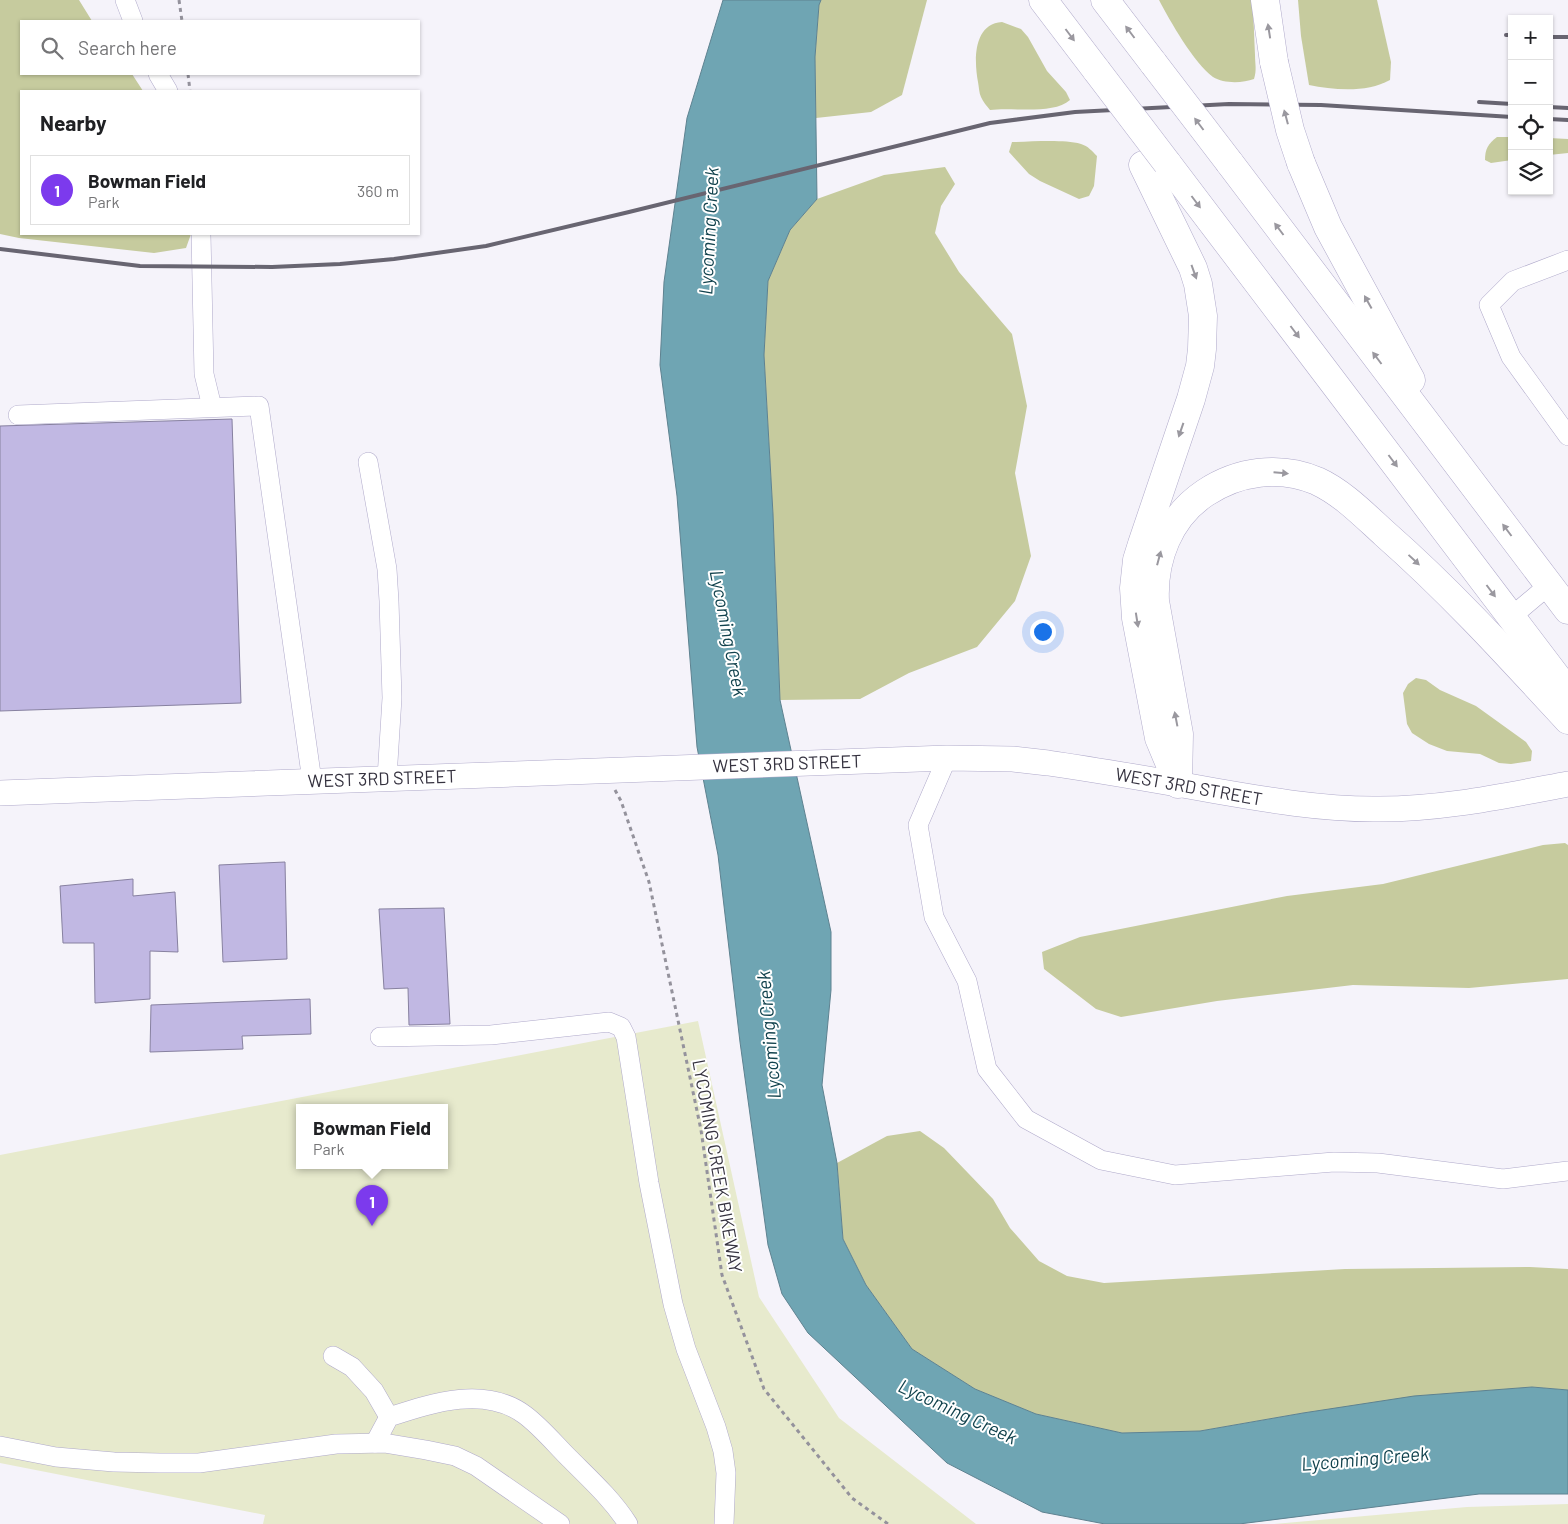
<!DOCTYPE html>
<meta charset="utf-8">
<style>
:root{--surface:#fff;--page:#f2f2f2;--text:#202124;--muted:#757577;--line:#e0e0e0;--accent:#7c3aed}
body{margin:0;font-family:Barlow,sans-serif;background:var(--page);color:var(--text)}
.controls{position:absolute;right:15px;top:15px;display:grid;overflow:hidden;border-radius:0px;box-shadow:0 1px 4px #0004}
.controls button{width:45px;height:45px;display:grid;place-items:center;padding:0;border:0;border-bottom:1px solid var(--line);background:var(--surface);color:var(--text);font:25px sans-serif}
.you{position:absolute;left:1042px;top:631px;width:18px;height:18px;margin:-12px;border:4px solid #fff;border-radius:50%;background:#1a73e8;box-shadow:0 0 0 8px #1a73e833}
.badge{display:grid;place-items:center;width:32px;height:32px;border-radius:50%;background:var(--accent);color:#fff;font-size:16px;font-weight:700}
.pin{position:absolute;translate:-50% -41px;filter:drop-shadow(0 1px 2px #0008)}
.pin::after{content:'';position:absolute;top:26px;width:18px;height:15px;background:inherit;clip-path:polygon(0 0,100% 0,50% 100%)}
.popup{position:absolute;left:296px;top:1104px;width:152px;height:65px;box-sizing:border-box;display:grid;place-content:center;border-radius:0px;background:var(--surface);filter:drop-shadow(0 1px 4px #0005);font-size:16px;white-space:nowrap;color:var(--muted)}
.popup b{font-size:19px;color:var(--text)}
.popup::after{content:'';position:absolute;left:50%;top:100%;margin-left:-10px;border:10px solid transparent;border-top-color:var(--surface)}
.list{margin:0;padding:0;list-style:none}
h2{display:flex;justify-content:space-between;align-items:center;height:65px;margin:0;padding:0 20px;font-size:21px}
h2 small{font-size:16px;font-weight:400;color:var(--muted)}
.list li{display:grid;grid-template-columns:32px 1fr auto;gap:15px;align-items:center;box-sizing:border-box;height:70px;margin:0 10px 10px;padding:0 10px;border:1px solid var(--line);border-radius:0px}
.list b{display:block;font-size:19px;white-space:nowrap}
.list p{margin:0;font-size:16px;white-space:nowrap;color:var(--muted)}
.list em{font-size:16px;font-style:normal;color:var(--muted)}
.icon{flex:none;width:28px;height:28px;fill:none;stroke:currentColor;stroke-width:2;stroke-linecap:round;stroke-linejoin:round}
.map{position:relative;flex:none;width:1568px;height:1524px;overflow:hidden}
.search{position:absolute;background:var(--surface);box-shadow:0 1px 4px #0004;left:20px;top:20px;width:400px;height:55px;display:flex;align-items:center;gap:12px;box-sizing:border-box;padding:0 18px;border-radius:0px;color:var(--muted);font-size:19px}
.panel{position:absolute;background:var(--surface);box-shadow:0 1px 4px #0004;left:20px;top:90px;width:400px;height:145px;border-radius:0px}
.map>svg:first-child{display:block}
</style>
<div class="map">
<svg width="1568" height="1524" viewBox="0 0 1568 1524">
<rect width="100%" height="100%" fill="#f5f3fa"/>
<g fill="#e7eacd" fill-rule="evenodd">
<path d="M698,1021l61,276 80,121 137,106h-713l2,-9 -265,-52v-308zM300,1107h144v58h-144z"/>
<polygon points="1568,1504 1568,1524 1274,1524 1467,1507"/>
</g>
<g fill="#c6cb9e">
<polygon points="0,0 79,0 92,21 21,21 21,74 132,74 143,91 21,91 21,234 191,234 186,248 154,253 19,238 0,234"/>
<polygon points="821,0 927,0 902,95 871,112 816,118 815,57 819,5"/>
<path d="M1159,0h93c2,19 2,37 3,55 0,9 2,15 -1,24 -11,4 -30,5 -41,-2 -19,-14 -43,-56 -54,-77z"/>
<path d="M1298,0h79l14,62 -1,18c-23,13 -56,10 -81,5l-8,-49z"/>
<path d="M1002,22l19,7 7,8 19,34 19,21 4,8c-17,15 -57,7 -80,10 -3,-4 -7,-8 -9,-13 -2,-4 -2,-10 -3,-15 -4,-21 -5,-58 24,-60z"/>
<path d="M1497,137h15v23l-21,3 -6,-3c0,-11 3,-16 12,-23z"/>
<polygon points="1549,138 1568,139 1568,153 1549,155"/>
<path d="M1012,142c20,0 50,-3 69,2 7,2 11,7 16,12l-3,30 -5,10 -10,3 -39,-18 -11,-7 -20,-22z"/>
<polygon points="945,167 955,184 941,206 935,233 959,272 1012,334 1027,406 1015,473 1031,556 1015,601 977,647 909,673 860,699 780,700 773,514 764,355 768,281 790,230 817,199 884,175"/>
<polygon points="1416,678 1426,680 1440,690 1476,706 1526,742 1532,751 1531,761 1511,764 1499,763 1480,754 1447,751 1429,744 1412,733 1407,724 1403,693 1408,684"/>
<polygon points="1565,843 1568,845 1568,979 1469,988 1353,985 1217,1001 1121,1017 1096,1009 1044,969 1042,952 1080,937 1287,896 1383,884 1543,845"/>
<polygon points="920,1131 944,1148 993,1199 1010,1228 1039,1261 1067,1276 1104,1283 1345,1269 1530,1267 1568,1269 1568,1390 1532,1387 1303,1413 1200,1431 1122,1433 1036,1414 975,1389 912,1349 866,1285 843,1239 837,1163 887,1136"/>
</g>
<polygon fill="#6fa5b3" stroke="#5e8290" points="723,0 821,0 819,5 815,57 817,199 790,230 768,281 764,355 773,514 780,700 831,932 831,990 822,1085 837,1163 843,1239 866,1285 912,1349 975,1389 1036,1414 1122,1433 1200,1431 1303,1413 1414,1396 1532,1387 1568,1390 1568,1494 1479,1494 1239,1524 1105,1524 1042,1512 947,1463 808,1333 782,1294 768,1245 740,1042 718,855 697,747 677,496 660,365 664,282 687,118"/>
<g fill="#c1b8e3" stroke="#8781a0">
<polygon points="232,419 241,703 0,711 0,426"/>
<polygon points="285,862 287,959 223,962 219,865"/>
<polygon points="133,879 133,896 175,892 178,952 150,951 150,999 95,1003 94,943 63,943 60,886"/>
<polygon points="444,908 450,1024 409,1025 408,988 384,989 379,909"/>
<polygon points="310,999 311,1034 242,1036 243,1049 150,1052 151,1005"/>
</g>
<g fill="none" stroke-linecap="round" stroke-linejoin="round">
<defs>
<g id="minor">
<polyline points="125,0 133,21"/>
<polyline points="158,74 168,91"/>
<polyline points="201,234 204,374 212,407"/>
<polyline points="1568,260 1513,281 1489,305 1511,357 1568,436"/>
<polyline points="18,415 259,406 312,781"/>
<polyline points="368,462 387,569 389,601 392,698 387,778"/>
<polyline points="1511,617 1549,585"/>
<polyline points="947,758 918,825 934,917 967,981 987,1069 1026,1119 1101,1160 1175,1175 1334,1162 1378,1163 1503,1179 1568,1171"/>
<polyline points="380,1037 491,1035 609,1022 621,1027 626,1037 649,1183 673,1304 686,1349 716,1427 723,1451 726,1473 724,1524"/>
<polyline points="333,1356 352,1367 374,1391 389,1417"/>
<path d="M375,1443l14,-26c43,-14 96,-32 136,-2 16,12 30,29 44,43 21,21 43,41 59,66"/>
<polyline points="0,1446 56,1457 114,1462 160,1463 199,1463 336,1444 384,1443 426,1450 455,1456 476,1466 560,1524"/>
</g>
<path id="major" d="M0,793l947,-35 66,1 35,4c56,8 112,18 168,28 52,9 104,18 157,18 66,1 131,-13 195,-25"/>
<g id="highway">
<polyline points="1043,0 1097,71"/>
<polyline points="1105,0 1154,64"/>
<polyline points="1265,0 1274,62"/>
<polyline points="1229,162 1568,610"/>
<polyline points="1167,163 1568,692"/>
<polyline points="1301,163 1328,227 1411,380"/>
<polyline points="1143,165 1193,268 1198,284 1203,316 1202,349 1200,366 1191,399 1142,544 1137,560 1134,588 1136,618 1159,738 1174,774"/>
<path d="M1178,784l1,-50 -24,-133c-2,-42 14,-84 50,-108 33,-22 75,-28 112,-12 26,12 47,34 68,53 66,58 124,122 183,186"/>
</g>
</defs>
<use href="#minor" stroke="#afa9ca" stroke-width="20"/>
<use href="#major" stroke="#afa9ca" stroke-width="26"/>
<use href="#highway" stroke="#afa9ca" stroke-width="29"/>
<g stroke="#94929c" stroke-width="3" stroke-dasharray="4 4" stroke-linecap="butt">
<polyline points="179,0 182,21"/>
<polyline points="188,74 190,91"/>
<polyline points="615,790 621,801 649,882 701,1130 722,1275 764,1389 852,1498 888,1524"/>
</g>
<use href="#minor" stroke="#fff" stroke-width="19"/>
<use href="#major" stroke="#fff" stroke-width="25"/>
<use href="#highway" stroke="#fff" stroke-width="28"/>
<g stroke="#686571" stroke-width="4">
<polyline points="1506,35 1512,35"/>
<polyline points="1549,37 1568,37"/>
<polyline points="1479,102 1512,104"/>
<polyline points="1549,107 1568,108"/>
<polyline points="1549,119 1568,120"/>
<polyline points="0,249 140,266 272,267 340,264 394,259 486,246 629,212 990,123 1075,112 1229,104 1321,105 1512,117"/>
</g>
<defs>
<g id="highway-bridge">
<polyline points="1274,62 1290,130 1301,163"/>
<polyline points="1154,64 1229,162"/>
<polyline points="1097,71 1167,163"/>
</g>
</defs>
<use href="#highway-bridge" stroke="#afa9ca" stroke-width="29" stroke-linecap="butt"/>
<use href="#highway-bridge" stroke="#fff" stroke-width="28"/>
</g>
<defs><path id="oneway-solid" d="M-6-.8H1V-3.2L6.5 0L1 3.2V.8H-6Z" transform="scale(1.25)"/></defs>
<g fill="#9a989f">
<use href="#oneway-solid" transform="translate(1269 31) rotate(-99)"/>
<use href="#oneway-solid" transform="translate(1130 32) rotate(-127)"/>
<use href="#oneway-solid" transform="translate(1070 35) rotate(53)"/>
<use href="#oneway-solid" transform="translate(1286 117) rotate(-105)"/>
<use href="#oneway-solid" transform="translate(1199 124) rotate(-127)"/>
<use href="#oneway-solid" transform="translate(1196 202) rotate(53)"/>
<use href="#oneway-solid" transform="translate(1279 229) rotate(-127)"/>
<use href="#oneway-solid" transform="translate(1194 272) rotate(70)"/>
<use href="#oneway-solid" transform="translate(1368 302) rotate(-119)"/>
<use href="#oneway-solid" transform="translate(1295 332) rotate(53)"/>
<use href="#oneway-solid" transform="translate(1377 358) rotate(-127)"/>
<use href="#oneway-solid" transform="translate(1181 430) rotate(109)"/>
<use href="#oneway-solid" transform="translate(1393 461) rotate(53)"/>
<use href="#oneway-solid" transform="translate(1281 473) rotate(5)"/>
<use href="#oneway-solid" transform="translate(1507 530) rotate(-127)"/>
<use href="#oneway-solid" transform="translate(1159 558) rotate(-75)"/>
<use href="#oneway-solid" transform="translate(1414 560) rotate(43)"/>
<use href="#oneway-solid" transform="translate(1491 591) rotate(53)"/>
<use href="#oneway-solid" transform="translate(1137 620) rotate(81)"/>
<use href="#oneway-solid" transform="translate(1176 719) rotate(-101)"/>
</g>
<g text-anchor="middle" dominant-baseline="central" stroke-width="4" stroke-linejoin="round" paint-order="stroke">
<g font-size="18" fill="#35323f" stroke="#fff">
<text transform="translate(787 763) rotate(-2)">WEST 3RD STREET</text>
<text transform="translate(382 778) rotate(-2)">WEST 3RD STREET</text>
<text transform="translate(1189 786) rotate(10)">WEST 3RD STREET</text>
<text transform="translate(718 1166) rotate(80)">LYCOMING CREEK BIKEWAY</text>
</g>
<g font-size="19" font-style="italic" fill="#11424d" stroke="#fff">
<text transform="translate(708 231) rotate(-87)">Lycoming Creek</text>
<text transform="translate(729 633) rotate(79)">Lycoming Creek</text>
<text transform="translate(768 1035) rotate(-95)">Lycoming Creek</text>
<text transform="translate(958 1411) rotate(25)">Lycoming Creek</text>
<text transform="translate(1365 1458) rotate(-5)">Lycoming Creek</text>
</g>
</g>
</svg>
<div class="controls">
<button>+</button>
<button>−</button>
<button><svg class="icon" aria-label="locate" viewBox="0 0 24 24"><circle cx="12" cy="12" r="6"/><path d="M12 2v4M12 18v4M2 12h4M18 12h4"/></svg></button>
<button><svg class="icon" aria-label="layers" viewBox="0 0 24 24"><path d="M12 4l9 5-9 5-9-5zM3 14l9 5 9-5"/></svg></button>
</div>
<div class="you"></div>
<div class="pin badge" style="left:372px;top:1226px">1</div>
<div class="popup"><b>Bowman Field</b>Park</div>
<div class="search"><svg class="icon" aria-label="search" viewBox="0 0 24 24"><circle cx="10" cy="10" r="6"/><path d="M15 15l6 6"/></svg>Search here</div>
<section class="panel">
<h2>Nearby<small></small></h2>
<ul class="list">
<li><span class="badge">1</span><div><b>Bowman Field</b><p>Park</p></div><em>360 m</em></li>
</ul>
</section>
</div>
